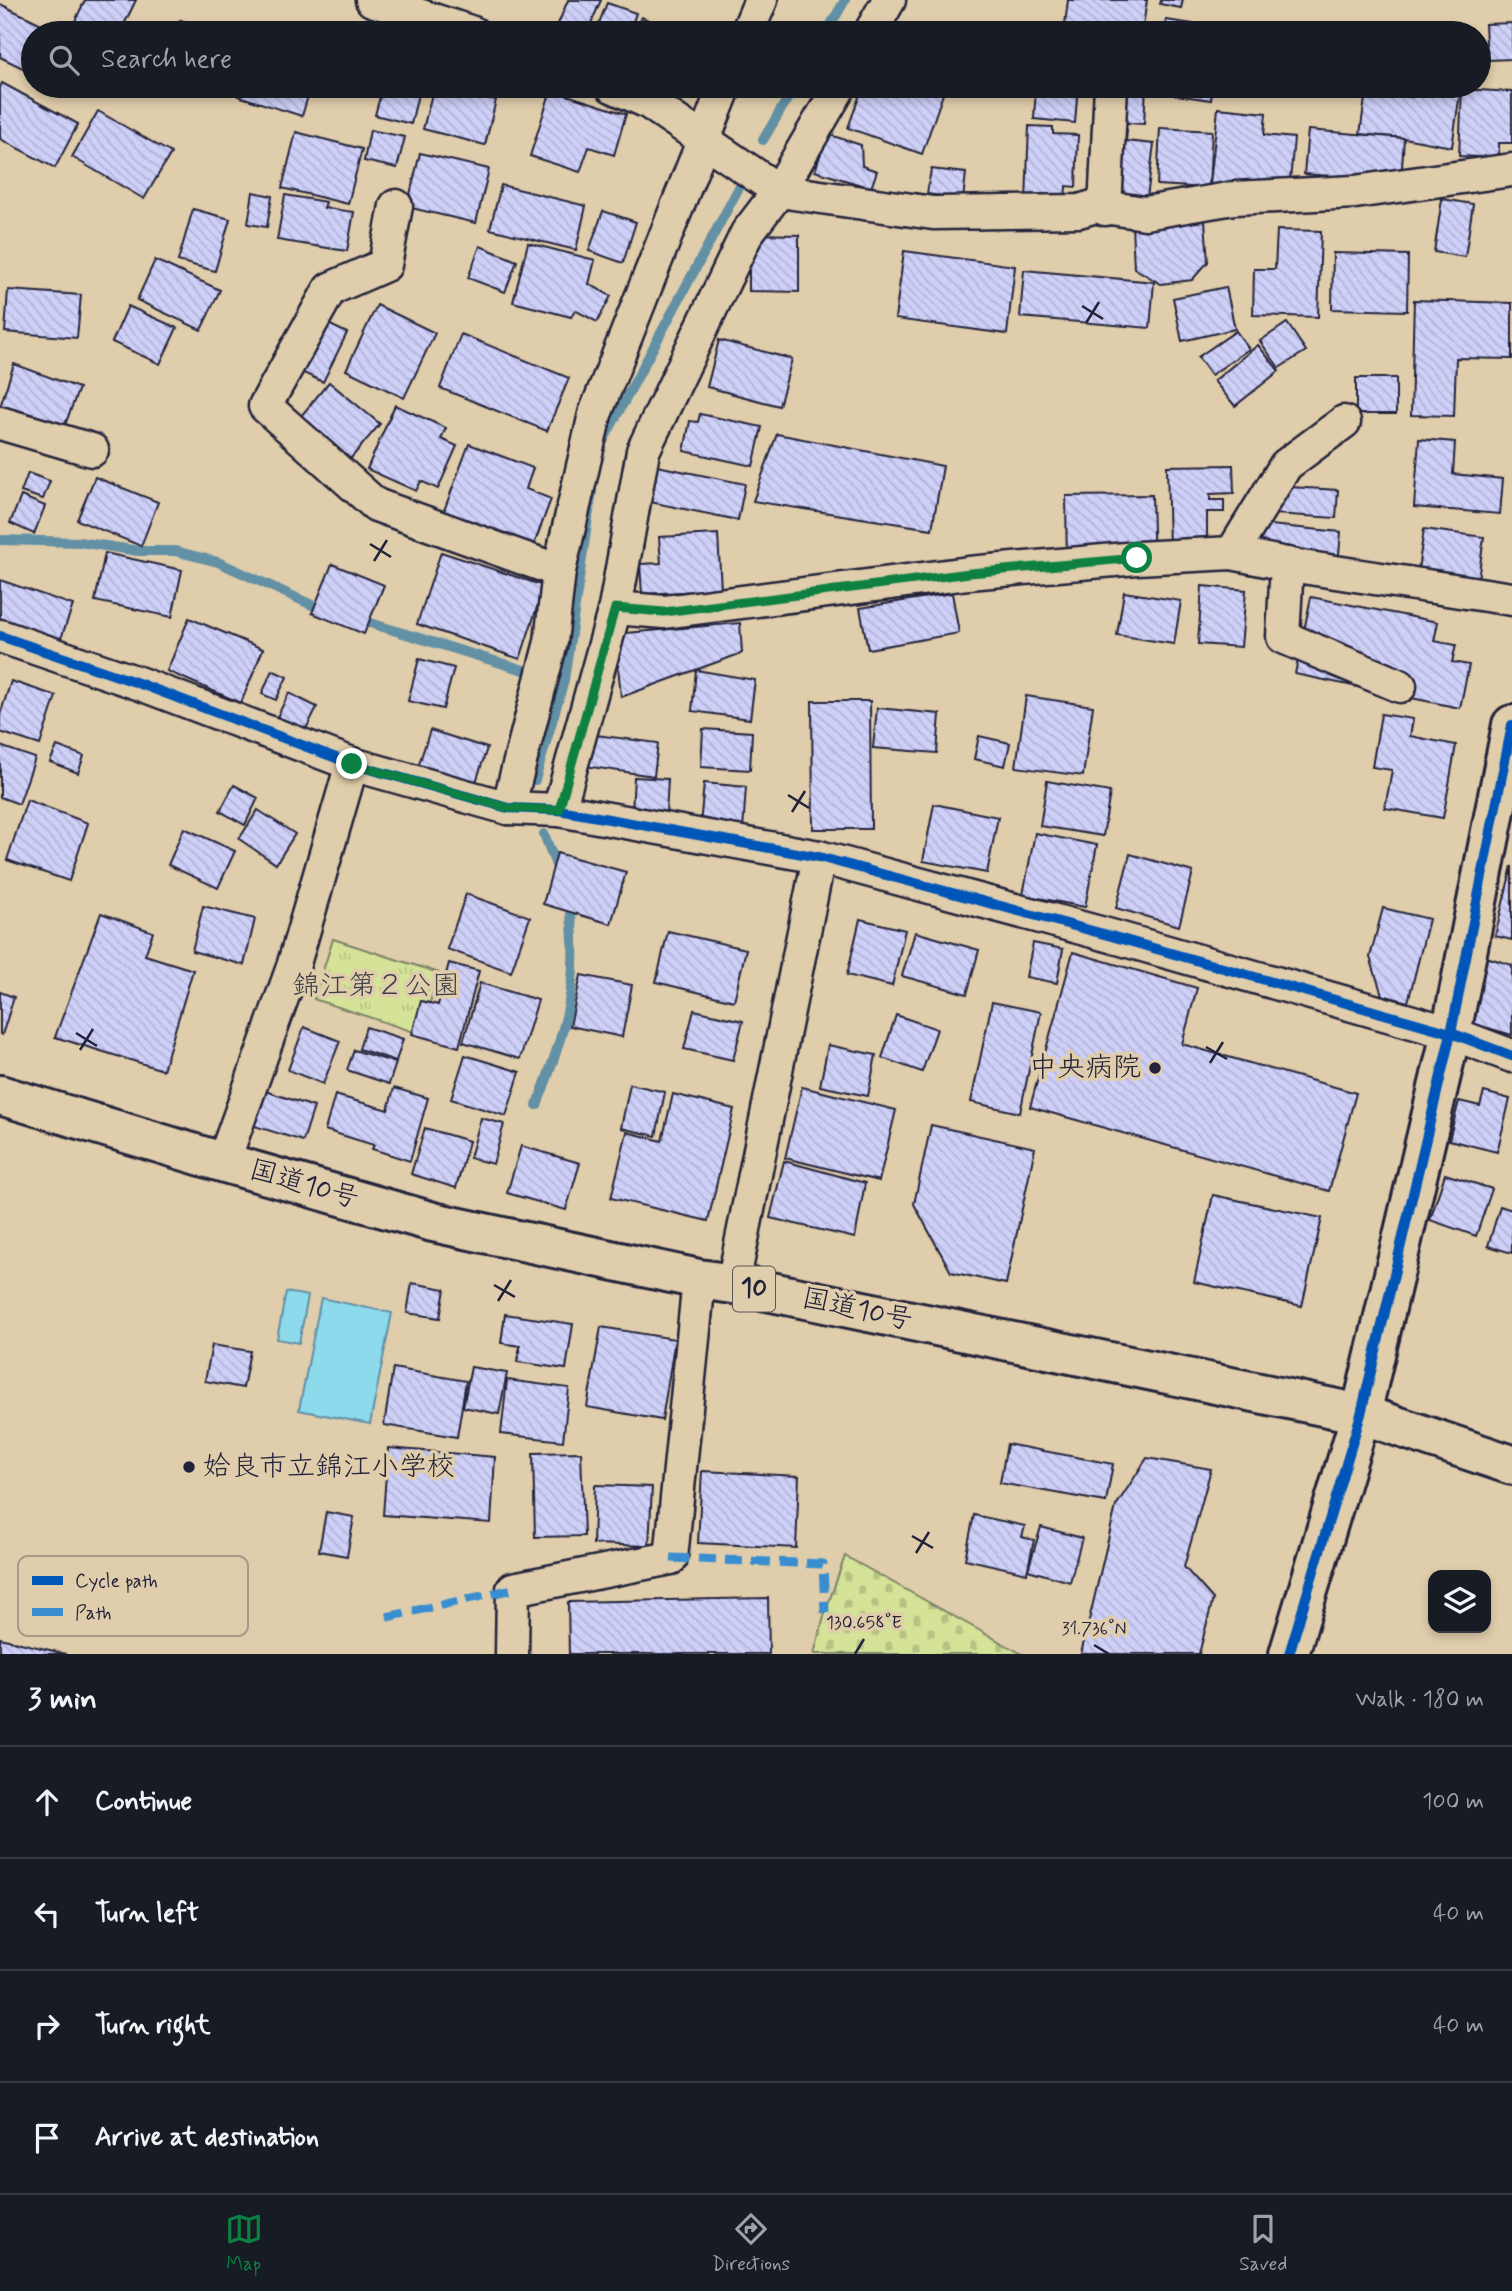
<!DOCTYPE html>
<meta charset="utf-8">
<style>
:root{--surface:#171b24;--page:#20242c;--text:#f1f3f6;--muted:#9ea1a6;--line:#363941;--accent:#0b8043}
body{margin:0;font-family:Mynerve,"Klee One",sans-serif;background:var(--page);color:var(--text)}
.controls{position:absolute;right:21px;bottom:21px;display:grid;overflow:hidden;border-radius:14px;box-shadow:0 4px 10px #0003}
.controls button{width:63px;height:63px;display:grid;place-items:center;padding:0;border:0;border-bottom:2px solid var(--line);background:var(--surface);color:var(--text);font:35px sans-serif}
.stop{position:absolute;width:21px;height:21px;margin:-16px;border:5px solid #0b8043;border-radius:50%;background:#fff}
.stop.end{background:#0b8043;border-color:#fff;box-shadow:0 2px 7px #0008}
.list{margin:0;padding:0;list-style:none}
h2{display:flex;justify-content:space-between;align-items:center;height:91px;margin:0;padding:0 28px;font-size:30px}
h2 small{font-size:23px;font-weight:400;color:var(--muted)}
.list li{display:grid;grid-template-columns:46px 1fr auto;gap:21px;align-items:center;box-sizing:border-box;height:112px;padding:0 28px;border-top:2px solid var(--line)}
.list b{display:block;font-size:26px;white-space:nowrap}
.list em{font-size:23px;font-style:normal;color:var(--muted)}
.icon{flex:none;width:38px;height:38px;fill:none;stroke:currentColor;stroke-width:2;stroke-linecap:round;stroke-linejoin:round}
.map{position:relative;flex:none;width:1512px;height:1654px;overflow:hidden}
.search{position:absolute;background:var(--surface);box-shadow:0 4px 10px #0003;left:21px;right:21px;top:21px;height:77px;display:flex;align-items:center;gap:18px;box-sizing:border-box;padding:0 24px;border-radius:38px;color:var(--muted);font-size:26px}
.sheet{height:539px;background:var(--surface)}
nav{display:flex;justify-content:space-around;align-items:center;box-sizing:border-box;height:98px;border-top:2px solid var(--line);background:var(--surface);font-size:19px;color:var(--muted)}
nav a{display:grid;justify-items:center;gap:4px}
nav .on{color:var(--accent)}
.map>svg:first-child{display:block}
</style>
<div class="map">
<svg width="1512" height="1654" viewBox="0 0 1512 1654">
<defs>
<pattern id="cemetery-stones" width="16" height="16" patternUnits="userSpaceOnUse" patternTransform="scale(1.75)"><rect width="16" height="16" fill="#d4e397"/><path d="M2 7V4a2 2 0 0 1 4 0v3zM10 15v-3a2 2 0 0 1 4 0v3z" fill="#b6c283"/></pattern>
<pattern id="park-tufts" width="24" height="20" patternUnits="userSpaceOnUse" patternTransform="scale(1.75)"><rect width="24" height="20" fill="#d4e397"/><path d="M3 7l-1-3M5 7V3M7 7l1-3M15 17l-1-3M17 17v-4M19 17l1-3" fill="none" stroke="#b6c283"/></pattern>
<pattern id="building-back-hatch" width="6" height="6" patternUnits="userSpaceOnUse" patternTransform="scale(1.75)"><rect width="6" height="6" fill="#ced0f8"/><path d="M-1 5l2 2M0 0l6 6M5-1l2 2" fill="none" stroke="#b1b2d6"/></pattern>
</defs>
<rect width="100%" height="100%" fill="#e0cdab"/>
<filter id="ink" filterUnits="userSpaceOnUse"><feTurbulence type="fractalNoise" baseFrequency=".0143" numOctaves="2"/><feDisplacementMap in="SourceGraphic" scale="14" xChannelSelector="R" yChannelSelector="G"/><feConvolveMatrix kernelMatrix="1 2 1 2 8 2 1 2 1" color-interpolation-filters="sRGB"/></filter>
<g filter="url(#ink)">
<polygon fill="url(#cemetery-stones)" stroke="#7b8269" stroke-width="2" points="845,1556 1022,1654 814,1654 825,1613"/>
<polygon fill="url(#park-tufts)" stroke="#7b8269" stroke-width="2" points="333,939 439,973 420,1034 314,999"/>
<g fill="#8cdaeb" stroke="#6290a5" stroke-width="2">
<polygon points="286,1292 308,1296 299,1343 277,1339"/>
<polygon points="321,1298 392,1313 370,1424 299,1410"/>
</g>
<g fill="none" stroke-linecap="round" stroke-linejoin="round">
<g stroke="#6290a5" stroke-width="10">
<polyline points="826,33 845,0"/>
<polyline points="763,140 795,86"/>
<polyline points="601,445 743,180"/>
<polyline points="0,540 79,542 139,551 175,551 218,562 312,605 328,610"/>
<polyline points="357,619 524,670"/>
<polyline points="535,780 564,680 592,491"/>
<polyline points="544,834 559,873"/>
<path d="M537,1105c28,-72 45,-125 32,-204"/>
</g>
</g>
<g fill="url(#building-back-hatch)" stroke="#22223b" stroke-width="2">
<polygon points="85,0 136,0 120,33 95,33 74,23"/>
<polygon points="568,0 601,0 587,33 567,33 556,29"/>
<polygon points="1068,0 1147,0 1142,33 1064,33"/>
<polygon points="1161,0 1183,0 1181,8 1160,4"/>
<polygon points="607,3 636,13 629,33 595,33"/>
<polygon points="0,4 60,33 33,33 33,73 0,57"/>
<polygon points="641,17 668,28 666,33 634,33"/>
<polygon points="180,20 228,33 176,33"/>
<polygon points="1166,20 1221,28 1221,33 1164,33"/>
<polygon points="311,21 343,33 306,33"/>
<polygon points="1512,23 1512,59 1487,60 1485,24"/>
<polygon points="2,83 78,124 55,168 0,139 0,87"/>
<polygon points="242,86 311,86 302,116 238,96"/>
<polygon points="383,86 420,86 411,124 375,115"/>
<polygon points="434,86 496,100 485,145 423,129"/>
<polygon points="863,86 882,86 891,89 893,86 919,86 943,94 922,154 848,128"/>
<polygon points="1036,86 1078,86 1075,123 1034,119"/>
<polygon points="1111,86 1146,86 1144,124 1110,122"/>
<polygon points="1156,86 1213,86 1211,100 1155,92"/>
<polygon points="1413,86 1461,86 1452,147 1404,138 1360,134 1366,91 1412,97"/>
<polygon points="1462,89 1512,92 1512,143 1499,143 1499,158 1459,156"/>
<polygon points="551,90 626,114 614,155 589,147 580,172 530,156"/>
<polygon points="1218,108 1266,113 1264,135 1294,138 1289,192 1210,184"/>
<polygon points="98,111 171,153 144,199 72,157"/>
<polygon points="1029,126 1053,127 1053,134 1078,135 1076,187 1066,186 1065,203 1026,201"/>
<polygon points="1106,128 1127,130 1126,141 1154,144 1145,213 1096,206"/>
<polygon points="1160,128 1212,131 1209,188 1157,185"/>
<polygon points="370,130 405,137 397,168 364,161"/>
<polygon points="1308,130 1404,138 1401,181 1304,174"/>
<polygon points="296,132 362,149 348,204 282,188"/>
<polygon points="827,134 861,145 862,166 877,171 871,188 815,171"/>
<polygon points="420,153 489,169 476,223 407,207"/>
<polygon points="931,169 966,173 963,199 927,194"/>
<polygon points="501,185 586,206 576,250 490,229"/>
<polygon points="253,192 272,196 267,227 248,224"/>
<polygon points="285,195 326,202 324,208 354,212 347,251 277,240"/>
<polygon points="1442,199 1473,204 1465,257 1434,252"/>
<polygon points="193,209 230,219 215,271 178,261"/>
<polygon points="603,211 636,222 623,263 589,251"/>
<polygon points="1205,221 1208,262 1192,280 1161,284 1134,268 1132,225"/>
<polygon points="1277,230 1321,231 1318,317 1253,315 1254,269 1275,269"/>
<polygon points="749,234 799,235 799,292 749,291"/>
<polygon points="528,243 595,260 589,284 611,296 597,322 575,310 571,317 513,302"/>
<polygon points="480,246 517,261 505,292 468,278"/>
<polygon points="904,251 1015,266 1007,334 895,319"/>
<polygon points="1333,253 1408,255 1407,311 1332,309"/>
<polygon points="155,260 220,290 201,330 137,300"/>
<polygon points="1024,270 1154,282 1150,328 1020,317"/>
<polygon points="1226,287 1235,329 1182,341 1173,298"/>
<polygon points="8,290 81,295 77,338 5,332"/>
<polygon points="1414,300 1512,303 1512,359 1456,358 1454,416 1411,415"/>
<polygon points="377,305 435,333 404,398 346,370"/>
<polygon points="128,306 177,328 160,364 112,342"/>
<polygon points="322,321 347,333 323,382 299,371"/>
<polygon points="1287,323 1306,351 1279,368 1260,341"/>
<polygon points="1236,331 1249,349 1211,375 1198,357"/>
<polygon points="461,334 569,378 547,431 440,388"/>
<polygon points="719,340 792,359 779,406 707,387"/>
<polygon points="1258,345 1279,371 1235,406 1214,381"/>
<polygon points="14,364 79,388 63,430 0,407"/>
<rect x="1356" y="378" width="40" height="36"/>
<polygon points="329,382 380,424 346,464 296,422"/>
<polygon points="395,405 446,428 441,439 457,446 438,489 421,481 416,491 367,469"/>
<polygon points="700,414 762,427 753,466 684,451 690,421 698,422"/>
<polygon points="777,434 943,466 932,529 753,501"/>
<polygon points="1419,439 1455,442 1453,474 1503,479 1500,514 1414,507"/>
<polygon points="469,444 533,468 526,489 551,499 532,550 442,516"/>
<polygon points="1233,465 1234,493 1210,494 1210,500 1224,500 1224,512 1207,512 1207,547 1169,547 1167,466"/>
<polygon points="657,466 745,484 738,520 650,502"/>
<polygon points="28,473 50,481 43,499 21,492"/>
<polygon points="95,477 158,502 141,546 77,520"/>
<polygon points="1258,485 1338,490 1336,518 1257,513"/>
<polygon points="1152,495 1154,570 1067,572 1066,496"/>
<polygon points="21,496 45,506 34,534 10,523"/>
<polygon points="1240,522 1341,532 1338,565 1237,556"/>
<polygon points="1424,529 1484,537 1477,586 1417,577"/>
<polygon points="718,534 721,590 642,594 640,564 661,563 659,537"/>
<polygon points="441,552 544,586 520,659 417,624"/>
<polygon points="105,553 182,570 172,617 95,601"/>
<polygon points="332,564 384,585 364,634 312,613"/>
<polygon points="0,580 73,605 60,641 0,620"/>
<polygon points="1202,586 1246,590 1241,647 1198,644"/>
<polygon points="1124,592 1181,601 1174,644 1117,635"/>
<polygon points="952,593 959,633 868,649 860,608"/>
<polygon points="1311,597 1438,622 1434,641 1456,645 1452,662 1469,665 1460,708 1295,674"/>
<polygon points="189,618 263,649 241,703 167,671"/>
<polygon points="740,623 742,653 621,697 615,634"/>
<polygon points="419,659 454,668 443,709 408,701"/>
<polygon points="272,670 287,677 276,700 262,694"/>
<polygon points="696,670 755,680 750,719 692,711"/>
<polygon points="11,681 56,696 40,745 0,732 0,715"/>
<polygon points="289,693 317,707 305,731 277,717"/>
<polygon points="1026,696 1093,706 1083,776 1016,767"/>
<polygon points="812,701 870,701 871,829 813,829"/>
<polygon points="877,708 940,714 937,753 873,748"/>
<polygon points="1381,714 1413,719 1410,736 1456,745 1443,818 1385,808 1392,770 1372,767"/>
<polygon points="703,729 752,732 750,770 701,767"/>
<polygon points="430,730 487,748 468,807 411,789"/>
<polygon points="588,734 658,743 654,776 584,766"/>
<polygon points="979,736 1010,743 1005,766 974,759"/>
<polygon points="0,746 35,758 19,804 0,797"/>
<polygon points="57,746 84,756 78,773 50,762"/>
<polygon points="634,777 668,779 666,814 632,812"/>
<polygon points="1047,781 1110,792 1103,836 1040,826"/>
<polygon points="704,783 746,787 743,830 700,826"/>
<polygon points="234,785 258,798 245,825 220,811"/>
<polygon points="27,800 88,823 69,881 7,860"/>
<polygon points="934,804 998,817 987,873 923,861"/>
<polygon points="258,810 295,834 276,864 239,839"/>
<polygon points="184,828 235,851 218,888 168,865"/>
<polygon points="1035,833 1097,845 1085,907 1023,895"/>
<polygon points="557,853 626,872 611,924 543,904"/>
<polygon points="1130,854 1193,872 1179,926 1116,908"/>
<polygon points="1512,866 1512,940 1495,936"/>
<polygon points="466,894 530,917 511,972 447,949"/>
<polygon points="203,906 255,919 244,965 192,951"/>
<polygon points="1383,908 1429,919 1408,1002 1382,995 1370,957"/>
<polygon points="101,913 153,932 145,955 193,970 163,1070 55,1037"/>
<polygon points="860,919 905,930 892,986 847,975"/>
<polygon points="668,931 746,949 734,1001 656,982"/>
<polygon points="915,932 979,950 967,994 902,976"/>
<polygon points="1033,943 1063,949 1057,983 1026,977"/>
<polygon points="1073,952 1197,988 1182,1044 1356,1093 1329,1191 1030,1107"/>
<polygon points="1486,957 1512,965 1512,1035 1467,1022"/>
<polygon points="449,963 479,971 459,1047 412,1034 421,1001 438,1005"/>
<polygon points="581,975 632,985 622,1037 570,1026"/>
<polygon points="480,983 538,1000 520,1059 463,1042"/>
<polygon points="0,992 14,997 2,1035 0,1034"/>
<polygon points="992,1002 1041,1012 1020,1113 971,1102"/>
<polygon points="694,1010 743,1021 733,1060 684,1049"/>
<polygon points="896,1015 937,1029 922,1072 882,1058"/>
<polygon points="304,1027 340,1041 323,1084 288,1070"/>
<polygon points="366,1027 403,1039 396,1061 359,1049"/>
<polygon points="828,1045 876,1055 868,1096 820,1086"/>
<polygon points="354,1050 396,1063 389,1084 347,1070"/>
<polygon points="465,1055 520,1072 506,1116 451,1099"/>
<polygon points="630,1084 665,1092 656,1136 621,1128"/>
<polygon points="253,1087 314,1107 303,1141 242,1122"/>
<polygon points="802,1087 896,1110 879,1181 785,1158"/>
<polygon points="394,1088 428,1098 410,1161 372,1149 374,1145 325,1130 335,1095 388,1110"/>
<polygon points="1484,1092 1510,1099 1497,1152 1449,1140 1459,1101 1480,1106"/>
<polygon points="673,1094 734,1109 708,1221 611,1198 627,1132 662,1141"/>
<polygon points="481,1118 504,1124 493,1164 470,1158"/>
<polygon points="931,1125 1035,1148 1006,1284 951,1272 914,1204"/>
<polygon points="425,1128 469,1141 456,1188 411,1174"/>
<polygon points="521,1146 580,1163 566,1210 507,1193"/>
<polygon points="784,1161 865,1183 855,1238 770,1218"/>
<polygon points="1445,1174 1492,1189 1476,1236 1430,1220"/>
<polygon points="1213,1195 1322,1218 1302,1306 1194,1282"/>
<polygon points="1500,1206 1512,1210 1512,1253 1488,1246"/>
<polygon points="412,1283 445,1289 440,1318 407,1313"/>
<polygon points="505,1314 573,1324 566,1369 517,1362 520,1346 501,1343"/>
<polygon points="601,1327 675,1339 662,1420 587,1407"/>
<polygon points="212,1345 250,1351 243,1388 205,1381"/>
<polygon points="471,1367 507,1373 499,1414 463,1407"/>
<polygon points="393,1368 466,1381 457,1437 384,1425"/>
<polygon points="507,1380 569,1388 563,1441 501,1434"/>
<polygon points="1007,1444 1113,1464 1106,1502 1000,1483"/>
<polygon points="388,1448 495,1457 491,1523 383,1515"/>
<polygon points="581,1452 584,1536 535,1537 533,1453"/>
<polygon points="1147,1458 1211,1469 1184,1567 1213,1599 1199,1654 1081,1654 1116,1506"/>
<polygon points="702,1471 799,1476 796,1548 698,1543"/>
<polygon points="595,1485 652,1487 649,1546 593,1544"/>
<polygon points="326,1512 354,1517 347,1556 319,1551"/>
<polygon points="974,1515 1025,1526 1022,1537 1034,1540 1027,1573 965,1559"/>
<polygon points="1041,1527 1082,1538 1070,1582 1028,1570"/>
<polygon points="768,1598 769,1654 569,1654 568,1602"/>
<polygon points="0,1638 66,1654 0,1654"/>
</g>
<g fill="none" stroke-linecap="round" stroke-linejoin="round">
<defs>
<g id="minor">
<polyline points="372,0 473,33"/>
<polyline points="747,33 761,0"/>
<polyline points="870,33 889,0"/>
<polyline points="612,86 648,102 779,191 933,213 1079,211 1096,206 1145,213 1234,198 1355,192 1512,170"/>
<polyline points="396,206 385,265 330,289 265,406 376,505 559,571"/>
<polyline points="1105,209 1111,86"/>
<polyline points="0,423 92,450"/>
<polyline points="1232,553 1286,465 1344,422"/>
<polyline points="1287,564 1283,637 1400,686"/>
<polyline points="615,608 664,612 969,573 1137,558 1232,553 1296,566 1512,599"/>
<polyline points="0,636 138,683 352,764 508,808 559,810 819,857 1111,936 1451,1033 1512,1056"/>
<polyline points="508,808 551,642 559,571 595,414 725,86"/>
<polyline points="559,810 615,608 643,451 747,233 779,191 840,86"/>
<polyline points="225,1163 229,1146 293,967 352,764"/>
<polyline points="733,1284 819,857"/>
<polyline points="512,1654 513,1589 671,1558 699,1279"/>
</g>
<polyline id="tertiary" points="1289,1654 1361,1414 1451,1033 1512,725"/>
<polyline id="trunk" points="0,1095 225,1163 433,1222 699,1279 733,1284 1361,1414 1512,1465"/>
</defs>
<use href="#minor" stroke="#22223b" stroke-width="37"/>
<use href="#tertiary" stroke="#22223b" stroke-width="44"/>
<use href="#trunk" stroke="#22223b" stroke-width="44"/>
<use href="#minor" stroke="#e0cdab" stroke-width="32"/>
<use href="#tertiary" stroke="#e0cdab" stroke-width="38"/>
<use href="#trunk" stroke="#e0cdab" stroke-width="38"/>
<g stroke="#398ed0" stroke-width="9" stroke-dasharray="18 9" stroke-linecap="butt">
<polyline points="671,1558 823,1564 825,1613"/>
<polyline points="387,1617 513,1589"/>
</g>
<defs>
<g id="cycleway">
<polyline points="0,636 138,683 352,764 508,808 559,810 819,857 1111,936 1451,1033 1512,1056"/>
<polyline points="1289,1654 1361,1414 1451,1033 1512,725"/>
</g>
</defs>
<use href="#cycleway" stroke="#e0cdab" stroke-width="15"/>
<use href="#cycleway" stroke="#0057b8" stroke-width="10"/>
</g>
</g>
<g fill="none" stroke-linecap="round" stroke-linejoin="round" filter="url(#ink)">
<polyline stroke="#0b8043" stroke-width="9" points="352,764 508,808 559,810 615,608 664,612 970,573 1137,558"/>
</g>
<path fill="none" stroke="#22223b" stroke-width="2.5" d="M1082,306l21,13M1086,323l13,-21M370,544l21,13M374,561l13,-21M788,795l21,13M792,812l13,-21M76,1033l21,13M1206,1047l21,12M80,1050l13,-21M1210,1063l13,-21M494,1285l21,12M498,1301l13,-21M912,1536l21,12M916,1553l13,-21M1094,1645l15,9M855,1654l9,-15"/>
<g fill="#22223b" stroke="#e0cdab" stroke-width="2.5">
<circle cx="1155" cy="1068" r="7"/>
<circle cx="189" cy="1467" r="7"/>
</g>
<g text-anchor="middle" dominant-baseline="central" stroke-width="7" stroke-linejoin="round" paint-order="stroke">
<rect fill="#e0cdab" stroke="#5b555d" stroke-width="2" x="733" y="1266.5" width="42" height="45" rx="5"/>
<g font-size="26" font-weight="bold" fill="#22223b">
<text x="754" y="1289">10</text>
</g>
<g font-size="28" fill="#3d3f49" stroke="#e0cdab">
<text x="376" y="986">錦江第２公園</text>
</g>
<g font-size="28" fill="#22223b" stroke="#e0cdab" text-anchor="end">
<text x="1141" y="1068">中央病院</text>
<text x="203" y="1467" text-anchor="start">姶良市立錦江小学校</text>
</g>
<g font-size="28" fill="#22223b" stroke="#e0cdab">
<text transform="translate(304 1185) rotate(16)">国道10号</text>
<text transform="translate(857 1310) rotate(12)">国道10号</text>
</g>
</g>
<rect x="18" y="1556" width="230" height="80" rx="10" fill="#e0cdab" stroke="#a79a89" stroke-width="2"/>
<rect x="32" y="1576" width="31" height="9" fill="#0057b8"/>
<rect x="32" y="1608" width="31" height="8" fill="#398ed0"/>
<g font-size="19" fill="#22223b">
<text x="75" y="1587">Cycle path</text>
<text x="75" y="1619">Path</text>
</g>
<g font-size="18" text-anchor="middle" fill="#22223b" stroke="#e0cdab" stroke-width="7" stroke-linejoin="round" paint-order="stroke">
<text x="864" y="1628">130.658°E</text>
<text x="1094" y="1634">31.736°N</text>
</g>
</svg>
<div class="controls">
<button><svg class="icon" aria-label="layers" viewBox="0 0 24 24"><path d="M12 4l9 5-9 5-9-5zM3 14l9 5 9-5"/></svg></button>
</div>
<div class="stop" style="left:1137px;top:558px"></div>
<div class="stop end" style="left:352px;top:764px"></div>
<div class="search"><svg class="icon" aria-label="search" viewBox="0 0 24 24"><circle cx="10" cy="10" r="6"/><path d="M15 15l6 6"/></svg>Search here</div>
</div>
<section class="sheet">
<h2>3 min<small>Walk · 180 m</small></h2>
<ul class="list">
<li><svg class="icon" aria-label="ahead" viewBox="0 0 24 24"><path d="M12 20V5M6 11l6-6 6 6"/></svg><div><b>Continue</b></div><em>100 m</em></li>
<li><svg class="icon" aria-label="left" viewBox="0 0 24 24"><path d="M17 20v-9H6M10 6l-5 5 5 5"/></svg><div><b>Turn left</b></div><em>40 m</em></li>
<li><svg class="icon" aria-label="right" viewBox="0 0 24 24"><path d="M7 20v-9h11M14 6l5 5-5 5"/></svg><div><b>Turn right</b></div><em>40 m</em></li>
<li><svg class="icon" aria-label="arrive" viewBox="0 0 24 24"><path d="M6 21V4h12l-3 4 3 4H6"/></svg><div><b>Arrive at destination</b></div></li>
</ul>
</section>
<nav>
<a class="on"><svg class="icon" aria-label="map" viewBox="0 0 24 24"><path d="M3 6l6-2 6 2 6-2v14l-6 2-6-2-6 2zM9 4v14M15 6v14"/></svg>Map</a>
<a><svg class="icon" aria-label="directions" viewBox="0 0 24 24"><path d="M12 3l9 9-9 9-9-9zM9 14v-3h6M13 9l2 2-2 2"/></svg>Directions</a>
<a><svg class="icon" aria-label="saved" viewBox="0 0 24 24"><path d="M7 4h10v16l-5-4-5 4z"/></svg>Saved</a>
</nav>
